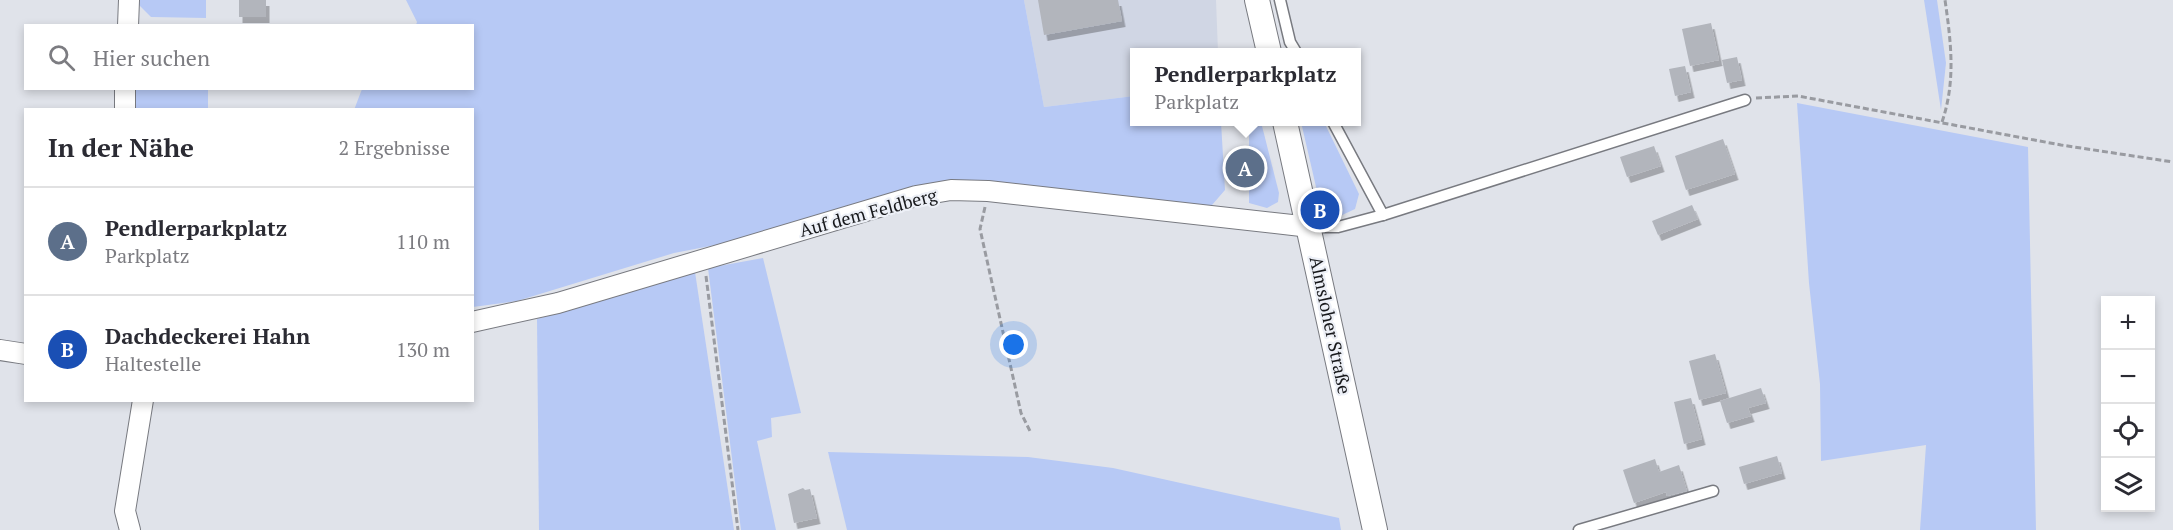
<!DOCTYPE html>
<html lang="de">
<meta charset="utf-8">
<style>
:root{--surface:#fff;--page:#f7f7f7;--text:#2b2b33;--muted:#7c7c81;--line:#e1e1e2;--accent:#985821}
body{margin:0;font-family:"PT Serif",serif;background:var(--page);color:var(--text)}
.controls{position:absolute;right:18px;bottom:18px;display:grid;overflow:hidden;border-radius:0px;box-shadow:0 3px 9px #0003}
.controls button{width:54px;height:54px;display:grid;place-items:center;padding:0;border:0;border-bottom:2px solid var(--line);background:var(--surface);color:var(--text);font:30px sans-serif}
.you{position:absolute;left:1014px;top:345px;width:21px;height:21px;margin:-15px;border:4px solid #fff;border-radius:50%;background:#1a73e8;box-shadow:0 0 0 9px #1a73e833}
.badge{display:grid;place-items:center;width:39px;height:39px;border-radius:50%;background:var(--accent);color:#fff;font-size:20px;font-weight:700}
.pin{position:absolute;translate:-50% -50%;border:3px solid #fff;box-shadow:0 2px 6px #0006}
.popup{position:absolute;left:1130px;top:48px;width:231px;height:78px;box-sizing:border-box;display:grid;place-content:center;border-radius:0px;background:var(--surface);filter:drop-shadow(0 2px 4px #0005);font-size:20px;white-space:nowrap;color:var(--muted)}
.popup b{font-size:22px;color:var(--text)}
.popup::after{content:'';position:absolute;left:50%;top:100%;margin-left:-12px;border:12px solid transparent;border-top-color:var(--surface)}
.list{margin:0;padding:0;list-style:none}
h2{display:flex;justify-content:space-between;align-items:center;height:78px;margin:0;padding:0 24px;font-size:26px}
h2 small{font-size:20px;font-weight:400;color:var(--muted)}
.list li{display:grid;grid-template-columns:39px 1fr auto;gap:18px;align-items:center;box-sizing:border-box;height:108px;padding:0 24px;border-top:2px solid var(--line)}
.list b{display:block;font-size:22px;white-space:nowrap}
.list p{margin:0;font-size:20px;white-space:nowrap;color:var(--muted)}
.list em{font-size:20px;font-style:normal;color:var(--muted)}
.icon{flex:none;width:33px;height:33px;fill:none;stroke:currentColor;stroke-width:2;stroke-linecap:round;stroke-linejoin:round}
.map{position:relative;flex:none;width:2173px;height:530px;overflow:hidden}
.search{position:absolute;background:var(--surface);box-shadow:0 3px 9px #0003;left:24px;top:24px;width:450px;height:66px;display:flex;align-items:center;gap:15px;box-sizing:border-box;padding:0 21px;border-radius:0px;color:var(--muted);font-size:22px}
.panel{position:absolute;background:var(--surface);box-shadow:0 3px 9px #0003;left:24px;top:108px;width:450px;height:294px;border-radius:0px}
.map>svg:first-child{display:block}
</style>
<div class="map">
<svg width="2173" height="530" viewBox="0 0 2173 530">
<defs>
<filter id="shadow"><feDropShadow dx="3.5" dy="6" stdDeviation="0" flood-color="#0004"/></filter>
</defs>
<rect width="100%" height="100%" fill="#e0e3ea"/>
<polygon fill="#d0d6e4" points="1024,0 1216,0 1218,52 1134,52 1134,96 1044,107"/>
<g fill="#b7c9f5">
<polygon points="138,0 206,0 206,18 151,17 138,4"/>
<polygon points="406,0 1024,0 1044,107 1134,96 1134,122 1221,122 1225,190 1212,205 1202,208 932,184 903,189 757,237 674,253 517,301 473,307 472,110 354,110 362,89 472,88 472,26 416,25 417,22"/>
<polygon points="1924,0 1937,0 1946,63 1941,110"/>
<polygon points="133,89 208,89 208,109 132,110"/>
<polygon points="1797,103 2028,147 2036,530 1920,530 1926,445 1821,461 1820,384 1809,283"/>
<polygon points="1249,122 1261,122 1279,193 1278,202 1267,208 1249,203"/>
<polygon points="1301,122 1324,122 1359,194 1355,209 1338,217 1323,217"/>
<polygon points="763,258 801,413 771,418 772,437 757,441 776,530 741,530 708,268"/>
<polygon points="695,272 734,530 539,530 537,319"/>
<polygon points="828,452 1028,457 1113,468 1339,518 1341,530 847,530"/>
</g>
<g fill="#b2b5bc" filter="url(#shadow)">
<rect x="239" y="0" width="27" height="17"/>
<polygon points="1038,0 1118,0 1122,21 1044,35"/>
<polygon points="1711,23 1719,60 1690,66 1682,29"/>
<polygon points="1737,57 1742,80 1727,83 1722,60"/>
<polygon points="1685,66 1691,92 1675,96 1669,69"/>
<polygon points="1723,139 1735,174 1686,190 1675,156"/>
<polygon points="1654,146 1661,166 1627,177 1620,157"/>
<polygon points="1692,205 1698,219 1658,235 1652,221"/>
<polygon points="1715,354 1726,393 1699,400 1689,361"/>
<polygon points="1761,388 1766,403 1748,408 1751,416 1727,423 1720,401"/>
<polygon points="1691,398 1702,439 1684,444 1674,402"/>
<polygon points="1777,456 1782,473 1744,484 1739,467"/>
<polygon points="1655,459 1659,472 1679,465 1687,491 1667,496 1666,492 1634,503 1623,470"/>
<polygon points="803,488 805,490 810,489 817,518 794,523 788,494"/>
</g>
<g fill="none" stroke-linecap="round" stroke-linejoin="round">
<defs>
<g id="service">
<polyline points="1280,0 1290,42 1296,52"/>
<polyline points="1333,122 1383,215"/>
<polyline points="1310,227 1338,227 1383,215 1745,100"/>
<polyline points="1579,530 1713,491"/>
</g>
<g id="minor">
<polyline points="128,26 129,0"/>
<polyline points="125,110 125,88"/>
<polyline points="472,322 558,303 916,196 951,190 988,191 1310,227"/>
<polyline points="0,350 26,354"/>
<polyline points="130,530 125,511 143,400"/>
</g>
<g id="tertiary">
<polyline points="1257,0 1269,52"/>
<polyline points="1285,122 1375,530"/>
</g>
</defs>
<use href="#service" stroke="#787a80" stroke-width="13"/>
<use href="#minor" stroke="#787a80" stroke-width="22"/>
<use href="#tertiary" stroke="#787a80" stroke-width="26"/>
<g stroke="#999ba1" stroke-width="3" stroke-dasharray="6 3" stroke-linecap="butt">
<polyline points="1756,98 1798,96 2061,145 2173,162"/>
<path d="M1942,122c14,-41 9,-80 3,-122"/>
<polyline points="985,207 980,229 1021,413 1030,431"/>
<polyline points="706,276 738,530"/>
</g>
<use href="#service" stroke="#fff" stroke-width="10"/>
<use href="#minor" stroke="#fff" stroke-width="20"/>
<use href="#tertiary" stroke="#fff" stroke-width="24"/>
</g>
<g text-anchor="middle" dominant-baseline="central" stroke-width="4.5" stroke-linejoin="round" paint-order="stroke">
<g font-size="18" fill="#17181b" stroke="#edf0f7">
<text transform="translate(868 212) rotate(-15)">Auf dem Feldberg</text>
<text transform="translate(1331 325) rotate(78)">Almsloher Straße</text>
</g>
</g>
</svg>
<div class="controls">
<button>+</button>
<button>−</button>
<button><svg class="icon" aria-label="locate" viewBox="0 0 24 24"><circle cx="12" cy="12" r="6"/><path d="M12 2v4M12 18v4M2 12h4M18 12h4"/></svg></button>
<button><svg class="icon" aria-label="layers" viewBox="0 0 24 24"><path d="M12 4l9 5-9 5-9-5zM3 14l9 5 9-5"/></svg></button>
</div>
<div class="you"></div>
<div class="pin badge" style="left:1245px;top:168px;background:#5c6f8a">A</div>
<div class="popup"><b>Pendlerparkplatz</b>Parkplatz</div>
<div class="pin badge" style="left:1320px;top:210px;background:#1a4fb4">B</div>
<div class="search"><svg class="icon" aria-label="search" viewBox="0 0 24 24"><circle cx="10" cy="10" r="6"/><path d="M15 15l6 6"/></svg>Hier suchen</div>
<section class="panel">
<h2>In der Nähe<small>2 Ergebnisse</small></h2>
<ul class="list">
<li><span class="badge" style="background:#5c6f8a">A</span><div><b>Pendlerparkplatz</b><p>Parkplatz</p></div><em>110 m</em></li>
<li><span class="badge" style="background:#1a4fb4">B</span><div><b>Dachdeckerei Hahn</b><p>Haltestelle</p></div><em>130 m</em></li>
</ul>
</section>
</div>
